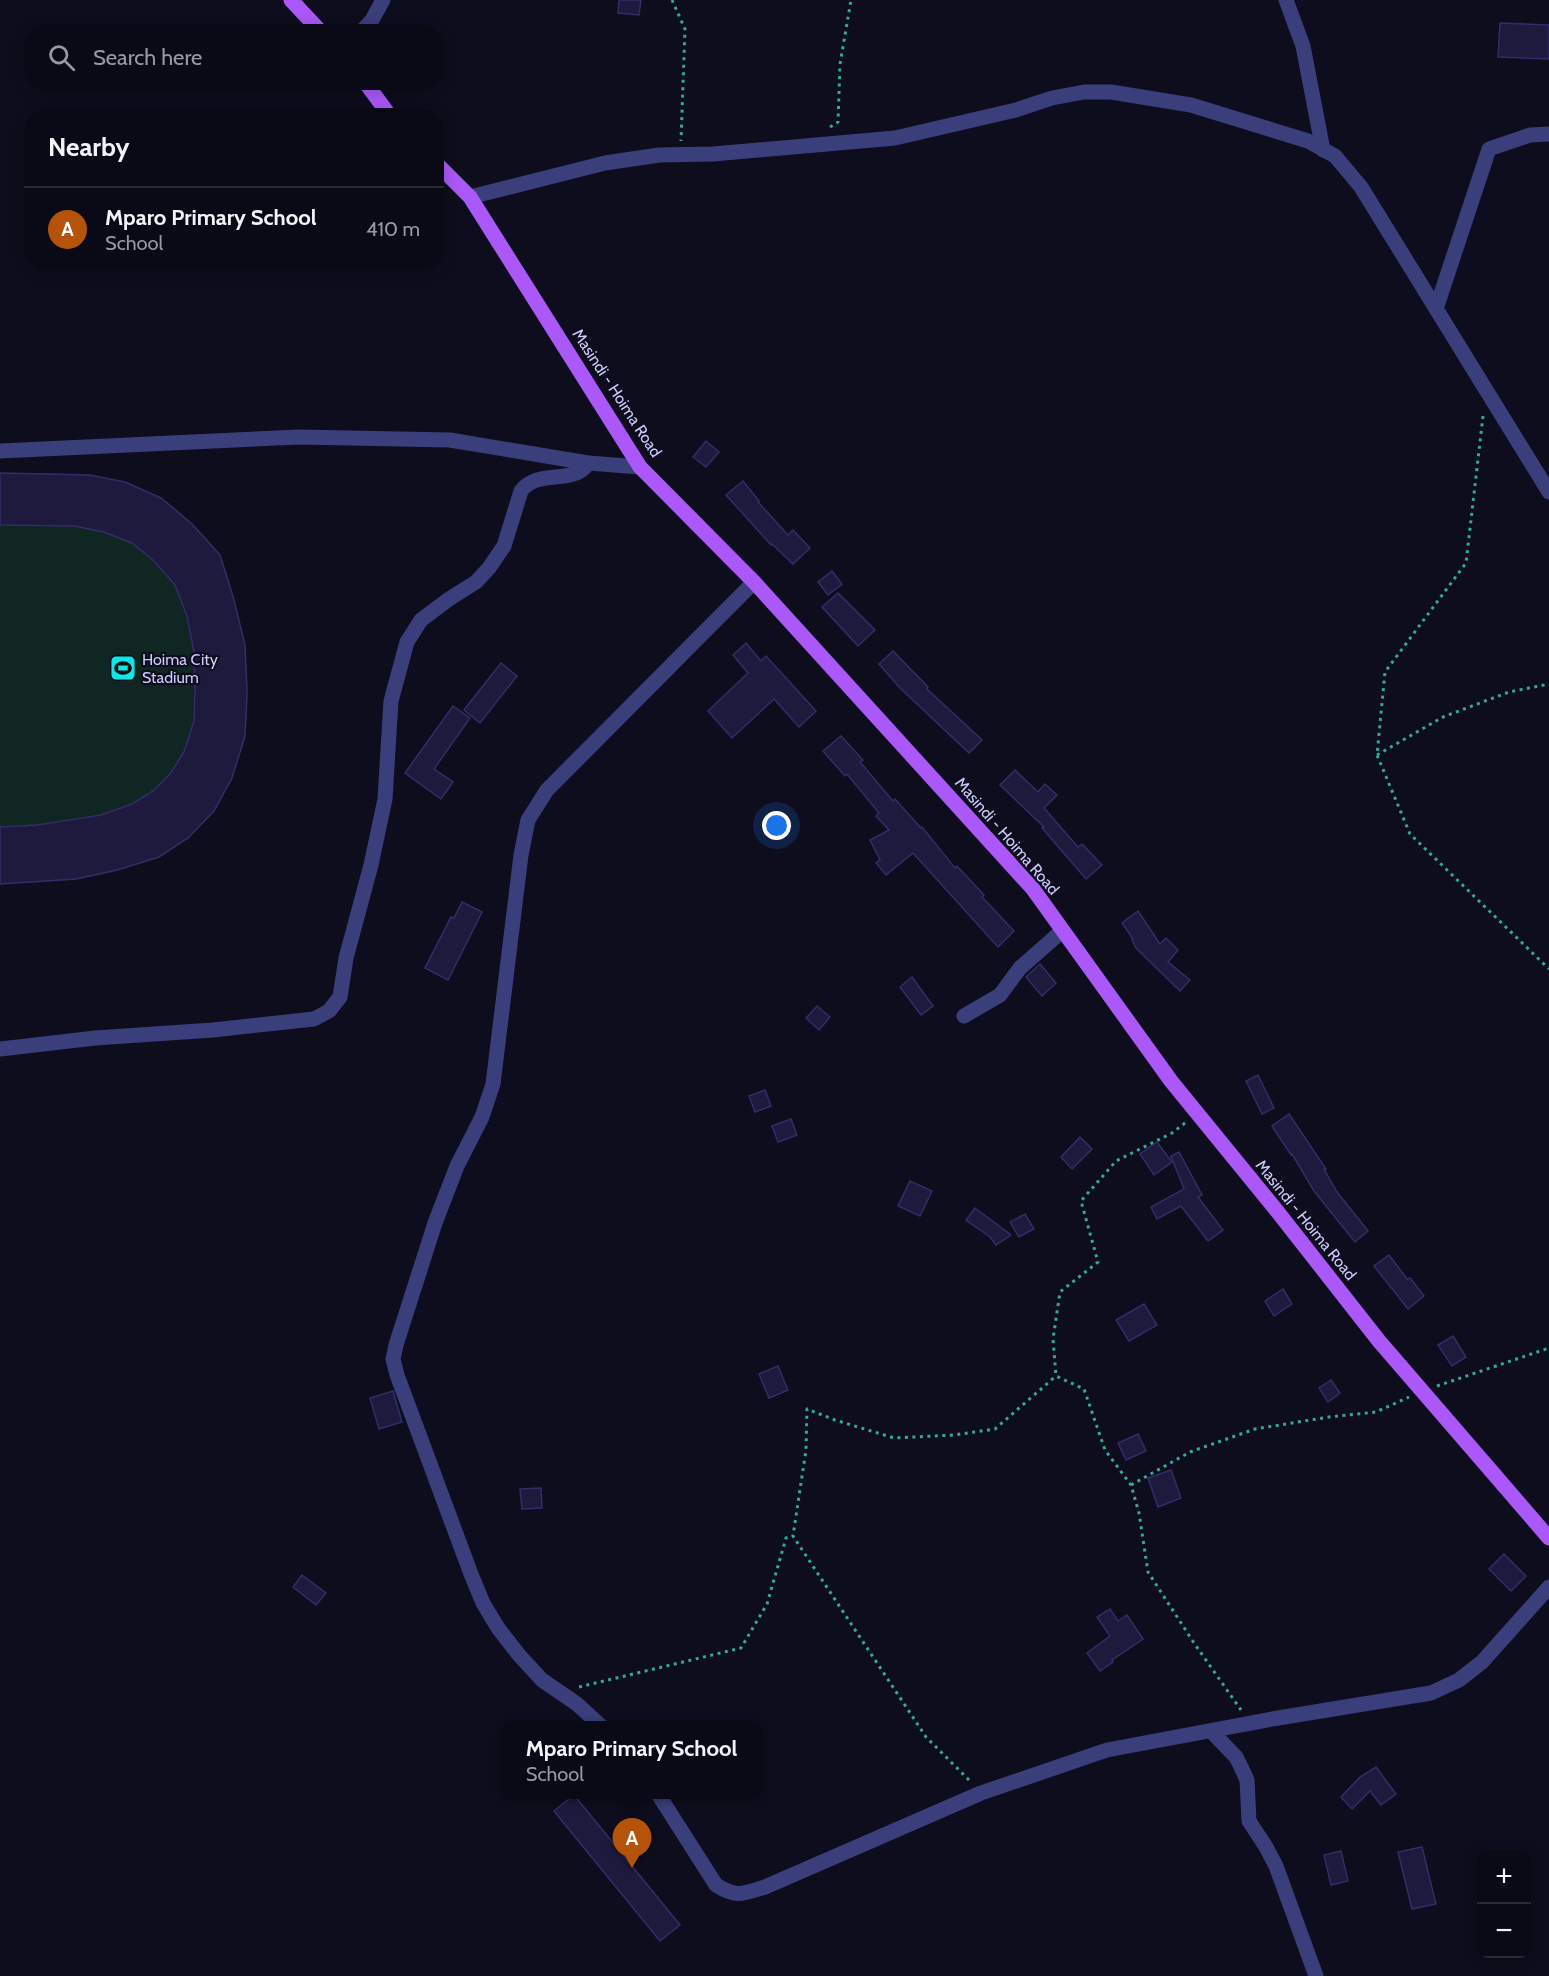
<!DOCTYPE html>
<meta charset="utf-8">
<style>
:root{--surface:#0a0a16;--page:#13131f;--text:#f1f3f6;--muted:#999aa1;--line:#2a2b35;--accent:#b45309}
body{margin:0;font-family:Cabin,sans-serif;background:var(--page);color:var(--text)}
.controls{position:absolute;right:18px;bottom:18px;display:grid;overflow:hidden;border-radius:12px;box-shadow:0 3px 15px #0003}
.controls button{width:54px;height:54px;display:grid;place-items:center;padding:0;border:0;border-bottom:2px solid var(--line);background:var(--surface);color:var(--text);font:30px sans-serif}
.you{position:absolute;left:777px;top:826px;width:21px;height:21px;margin:-15px;border:4px solid #fff;border-radius:50%;background:#1a73e8;box-shadow:0 0 0 9px #1a73e833}
.badge{display:grid;place-items:center;width:39px;height:39px;border-radius:50%;background:var(--accent);color:#fff;font-size:20px;font-weight:700}
.pin{position:absolute;translate:-50% -50px;filter:drop-shadow(0 2px 3px #0008)}
.pin::after{content:'';position:absolute;top:32px;width:21px;height:18px;background:inherit;clip-path:polygon(0 0,100% 0,50% 100%)}
.popup{position:absolute;left:501px;top:1721px;width:261px;height:78px;box-sizing:border-box;display:grid;place-content:center;border-radius:12px;background:var(--surface);filter:drop-shadow(0 2px 4px #0005);font-size:20px;white-space:nowrap;color:var(--muted)}
.popup b{font-size:22px;color:var(--text)}
.popup::after{content:'';position:absolute;left:50%;top:100%;margin-left:-12px;border:12px solid transparent;border-top-color:var(--surface)}
.list{margin:0;padding:0;list-style:none}
h2{display:flex;justify-content:space-between;align-items:center;height:78px;margin:0;padding:0 24px;font-size:26px}
h2 small{font-size:20px;font-weight:400;color:var(--muted)}
.list li{display:grid;grid-template-columns:39px 1fr auto;gap:18px;align-items:center;box-sizing:border-box;height:84px;padding:0 24px;border-top:2px solid var(--line)}
.list b{display:block;font-size:22px;white-space:nowrap}
.list p{margin:0;font-size:20px;white-space:nowrap;color:var(--muted)}
.list em{font-size:20px;font-style:normal;color:var(--muted)}
.icon{flex:none;width:33px;height:33px;fill:none;stroke:currentColor;stroke-width:2;stroke-linecap:round;stroke-linejoin:round}
.map{position:relative;flex:none;width:1549px;height:1976px;overflow:hidden}
.search{position:absolute;background:var(--surface);box-shadow:0 3px 15px #0003;left:24px;top:24px;width:420px;height:66px;display:flex;align-items:center;gap:15px;box-sizing:border-box;padding:0 21px;border-radius:24px;color:var(--muted);font-size:22px}
.panel{position:absolute;background:var(--surface);box-shadow:0 3px 15px #0003;left:24px;top:108px;width:420px;height:162px;border-radius:24px}
.map>svg:first-child{display:block}
</style>
<div class="map">
<svg width="1549" height="1976" viewBox="0 0 1549 1976">
<rect width="100%" height="100%" fill="#0e0d1d"/>
<path fill="#102623" d="M0,473c54,0 110,-3 159,24 15,8 55,45 61,60 21,47 33,126 25,178 -1,7 -4,14 -6,21 -11,32 -25,62 -53,83 -52,39 -123,43 -186,45z"/>
<g fill="#1d1a3d" stroke="#322d68" stroke-width="1.5">
<polygon points="619,0 641,0 639,15 618,13"/>
<polygon points="1500,23 1549,25 1549,59 1498,57"/>
<polygon points="706,441 719,452 706,467 693,457"/>
<polygon points="0,473 90,475 125,482 161,498 192,524 220,555 234,600 245,645 247,691 245,736 232,778 214,811 188,838 159,857 117,870 76,879 0,884 0,827 37,825 101,815 132,804 153,791 170,774 184,752 194,721 195,689 194,652 187,616 175,585 154,561 132,543 104,532 74,526 0,525"/>
<polygon points="743,481 759,501 758,502 788,535 793,530 810,548 793,564 772,544 771,545 726,495"/>
<polygon points="832,571 842,584 828,595 818,582"/>
<polygon points="838,593 875,630 858,646 822,607"/>
<polygon points="746,643 761,661 766,656 816,711 799,727 774,699 732,738 708,711 748,673 733,655"/>
<polygon points="893,651 928,687 927,689 982,740 969,753 900,688 879,664"/>
<polygon points="501,663 517,676 480,723 464,710"/>
<polygon points="453,706 470,718 434,769 453,782 441,799 405,773"/>
<polygon points="841,736 863,760 860,762 893,801 895,799 921,828 922,827 955,868 957,866 984,895 982,897 1014,931 998,947 913,853 886,875 876,863 880,860 870,840 889,830 876,816 879,813 847,774 845,776 823,751"/>
<polygon points="1015,770 1038,792 1045,784 1057,795 1044,808 1078,847 1082,844 1102,865 1086,879 1042,828 1044,827 1000,785"/>
<polygon points="462,902 482,912 448,980 425,968 451,917 454,918"/>
<polygon points="1138,911 1160,944 1166,938 1178,950 1168,962 1190,980 1180,991 1136,948 1132,940 1133,939 1122,923"/>
<polygon points="1040,964 1056,983 1042,996 1026,977"/>
<polygon points="912,977 933,1006 921,1015 900,987"/>
<polygon points="817,1006 830,1017 819,1030 806,1018"/>
<polygon points="1258,1075 1274,1108 1262,1114 1246,1081"/>
<polygon points="765,1090 771,1106 755,1112 749,1096"/>
<polygon points="1289,1114 1326,1169 1324,1169 1337,1192 1368,1231 1355,1242 1314,1191 1292,1154 1291,1155 1272,1126"/>
<polygon points="791,1119 797,1135 778,1142 772,1126"/>
<polygon points="1080,1137 1092,1149 1072,1169 1061,1157"/>
<polygon points="1157,1142 1172,1162 1154,1175 1140,1154"/>
<polygon points="1179,1152 1202,1195 1198,1197 1223,1230 1208,1241 1181,1206 1157,1219 1151,1207 1184,1189 1171,1156"/>
<polygon points="910,1181 932,1191 920,1216 898,1206"/>
<polygon points="975,1208 1011,1235 996,1245 990,1237 966,1220"/>
<polygon points="1025,1214 1034,1229 1019,1237 1010,1222"/>
<polygon points="1389,1255 1407,1279 1410,1278 1424,1296 1408,1309 1374,1266"/>
<polygon points="1283,1289 1292,1304 1274,1316 1265,1301"/>
<polygon points="1144,1304 1157,1325 1129,1341 1116,1320"/>
<polygon points="1453,1336 1466,1357 1452,1366 1438,1345"/>
<polygon points="778,1366 788,1390 769,1398 759,1374"/>
<polygon points="1331,1380 1340,1393 1328,1402 1319,1388"/>
<polygon points="393,1391 402,1422 379,1429 370,1398"/>
<polygon points="1138,1434 1146,1451 1126,1460 1118,1443"/>
<polygon points="1171,1470 1181,1498 1158,1507 1148,1478"/>
<polygon points="541,1488 542,1508 522,1509 520,1489"/>
<polygon points="1504,1554 1526,1576 1511,1591 1489,1569"/>
<polygon points="302,1575 326,1593 316,1605 293,1587"/>
<polygon points="1110,1609 1118,1621 1127,1615 1143,1639 1112,1660 1113,1662 1100,1671 1087,1653 1110,1636 1097,1617"/>
<polygon points="1376,1767 1396,1794 1381,1805 1370,1791 1352,1809 1341,1797 1360,1777"/>
<polygon points="574,1795 680,1925 660,1941 554,1811"/>
<polygon points="1422,1847 1436,1904 1412,1909 1398,1852"/>
<polygon points="1341,1851 1348,1881 1331,1885 1324,1855"/>
</g>
<g fill="none" stroke-linecap="round" stroke-linejoin="round">
<g stroke="#33a995" stroke-width="3" stroke-dasharray="3 4.5" stroke-linecap="butt">
<polyline points="672,0 685,29 681,141"/>
<polyline points="830,127 838,122 840,64 851,0"/>
<polyline points="1483,416 1466,563 1385,672 1377,755 1410,834 1549,969"/>
<polyline points="1377,755 1443,717 1509,692 1549,684"/>
<polyline points="1185,1123 1172,1133 1116,1161 1081,1201 1098,1262 1060,1292 1053,1339 1056,1376 1084,1389 1105,1450 1131,1485 1139,1513 1148,1572 1194,1643 1241,1710"/>
<polyline points="1437,1386 1549,1348"/>
<polyline points="1131,1485 1190,1452 1255,1429 1329,1417 1376,1412 1409,1397"/>
<polyline points="579,1687 741,1648 767,1604 786,1538 793,1536"/>
<polyline points="969,1780 926,1737 793,1536 806,1450 807,1409 835,1420 894,1438 954,1435 995,1429 1056,1376"/>
</g>
<g stroke="#3a3e7a" stroke-width="15">
<polyline points="1286,0 1303,46 1323,150"/>
<polyline points="361,32 372,20 383,0"/>
<polyline points="470,197 605,163 659,155 713,154 895,138 1016,110 1052,98 1084,92 1111,92 1191,105 1308,141 1335,156 1361,187 1549,492"/>
<polyline points="1436,309 1489,149 1530,135 1549,134"/>
<polyline points="0,451 299,437 450,440 588,463 640,467"/>
<polyline points="964,1016 1000,995 1020,968 1062,931"/>
<path d="M0,1049l95,-11 118,-8 101,-11 15,-8 11,-14 6,-39 25,-93 14,-66 6,-98 16,-59 14,-22 28,-21 27,-17 13,-14 15,-22 17,-55c17,-23 53,-5 67,-28"/>
<polyline points="601,1726 577,1704 542,1680 519,1655 498,1628 483,1603 471,1574 397,1375 393,1359 396,1345 435,1223 457,1166 482,1117 493,1084 521,855 528,820 547,790 754,582"/>
<polyline points="1211,1731 1236,1757 1241,1767 1247,1780 1249,1821 1266,1847 1276,1866 1316,1976"/>
<path d="M658,1794l58,91c21,13 26,9 49,2l216,-94 126,-43 165,-31 159,-26 28,-13 23,-18 67,-75"/>
</g>
<g stroke="#aa58f7" stroke-width="15">
<polyline points="291,0 321,32"/>
<polyline points="365,82 390,116"/>
<polyline points="436,163 470,197 640,467 754,582 1033,889 1171,1081 1277,1211 1379,1341 1549,1538"/>
</g>
</g>
<defs>
<symbol id="stadium-square" viewBox="-11 -11 22 22"><rect x="-9" y="-9" width="18" height="18" rx="4" fill="#0be8e7" stroke="#0e0d1d"/><path d="M0-5a6.5 5 0 1 0 0 10a6.5 5 0 1 0 0-10ZM-3.5-1.8h7v3.6h-7Z" fill="#111"/></symbol>
</defs>
<g fill-rule="evenodd">
<use href="#stadium-square" x="108" y="653" width="30" height="30"/>
</g>
<g text-anchor="middle" dominant-baseline="central" stroke-width="4.5" stroke-linejoin="round" paint-order="stroke">
<g font-size="16" fill="#cbcbfc" stroke="#0e0d1d">
<text transform="translate(617 393) rotate(57)">Masindi - Hoima Road</text>
<text transform="translate(1007 836) rotate(49)">Masindi - Hoima Road</text>
<text transform="translate(1306 1220) rotate(51)">Masindi - Hoima Road</text>
</g>
<g font-size="16" fill="#cbcbfc" stroke="#0e0d1d" text-anchor="start">
<text x="142" y="659">Hoima City<tspan x="142" dy="18">Stadium</tspan></text>
</g>
</g>
</svg>
<div class="controls">
<button>+</button>
<button>−</button>
</div>
<div class="you"></div>
<div class="pin badge" style="left:632px;top:1868px">A</div>
<div class="popup"><b>Mparo Primary School</b>School</div>
<div class="search"><svg class="icon" aria-label="search" viewBox="0 0 24 24"><circle cx="10" cy="10" r="6"/><path d="M15 15l6 6"/></svg>Search here</div>
<section class="panel">
<h2>Nearby<small></small></h2>
<ul class="list">
<li><span class="badge">A</span><div><b>Mparo Primary School</b><p>School</p></div><em>410 m</em></li>
</ul>
</section>
</div>
